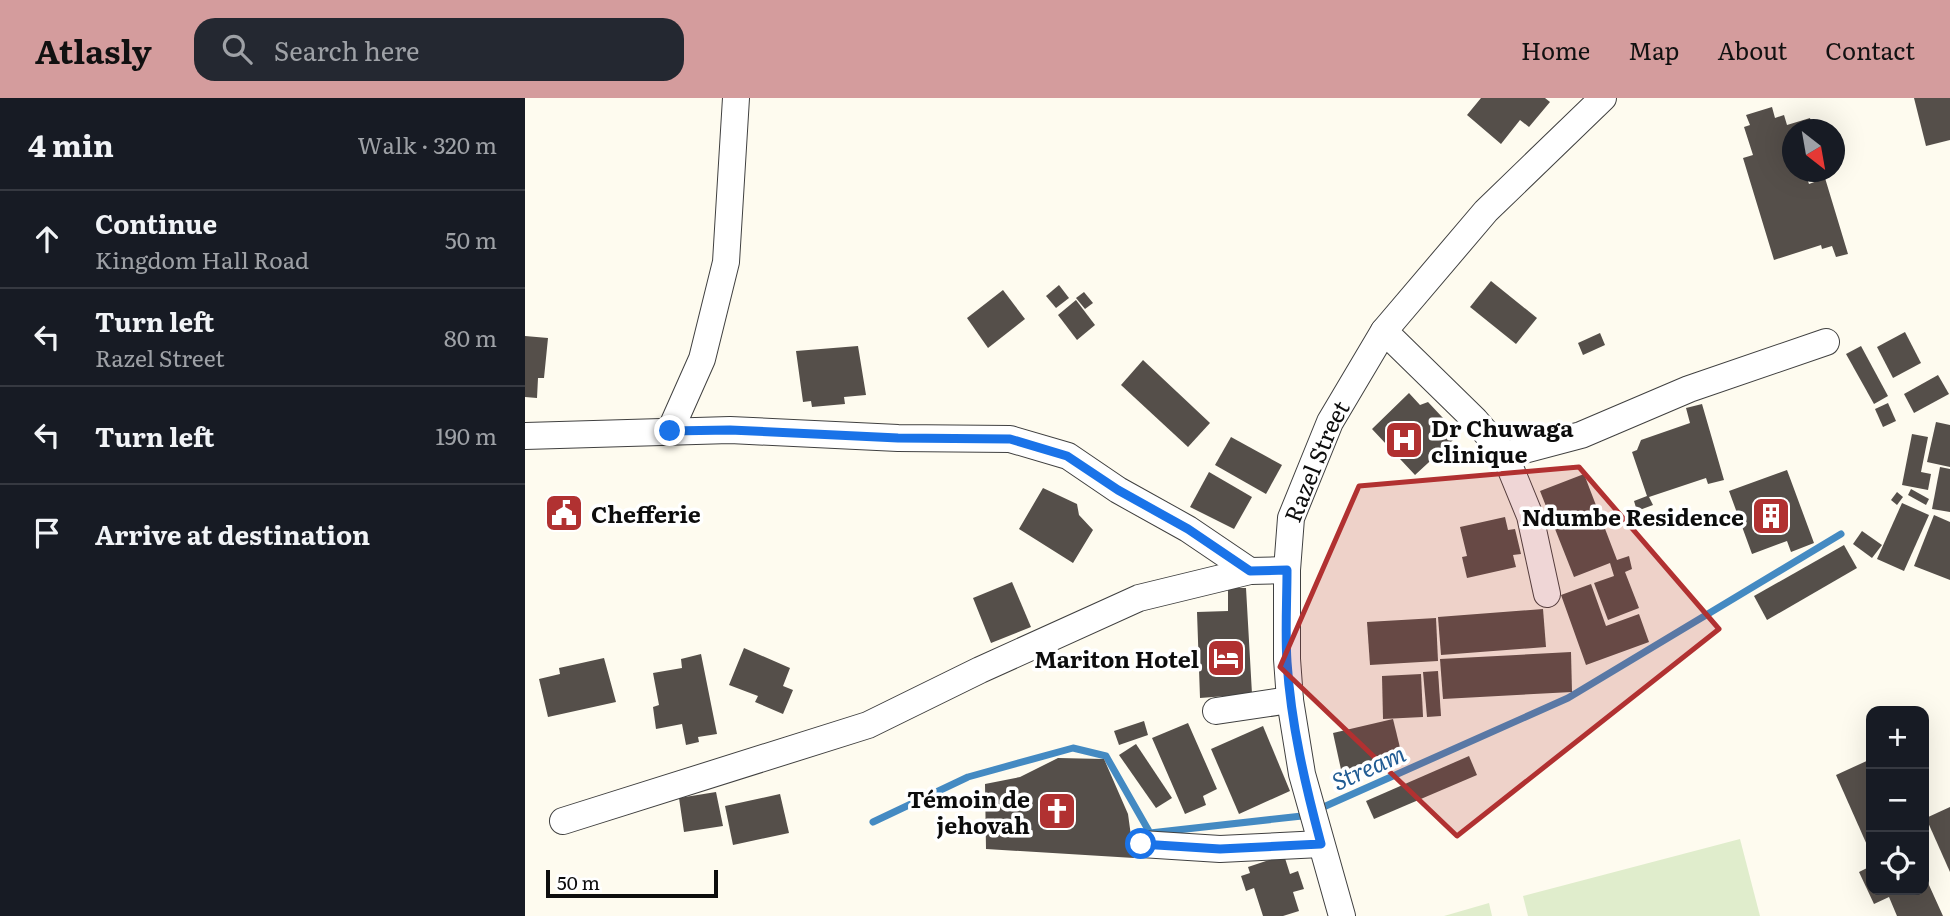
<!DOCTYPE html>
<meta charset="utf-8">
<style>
:root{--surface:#171b24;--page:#242831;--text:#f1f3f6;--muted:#9ea1a6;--line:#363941;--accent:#d49c9d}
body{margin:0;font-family:Literata,serif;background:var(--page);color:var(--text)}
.controls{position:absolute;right:21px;bottom:21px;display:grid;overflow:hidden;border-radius:14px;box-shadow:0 7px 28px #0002}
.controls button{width:63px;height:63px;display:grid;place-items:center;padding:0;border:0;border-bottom:2px solid var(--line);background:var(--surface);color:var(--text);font:35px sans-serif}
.compass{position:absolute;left:1257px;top:21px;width:63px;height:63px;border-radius:50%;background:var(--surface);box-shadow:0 7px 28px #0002;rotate:149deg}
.scale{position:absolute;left:21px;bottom:18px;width:172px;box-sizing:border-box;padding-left:7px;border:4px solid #0d0d0d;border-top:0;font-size:19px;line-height:24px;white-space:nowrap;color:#0d0d0d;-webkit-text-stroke:5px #fff;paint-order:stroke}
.stop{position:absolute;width:21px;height:21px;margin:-16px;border:5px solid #1a73e8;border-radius:50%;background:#fff}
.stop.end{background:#1a73e8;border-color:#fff;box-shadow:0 2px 7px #0008}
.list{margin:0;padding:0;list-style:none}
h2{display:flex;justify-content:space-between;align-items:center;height:91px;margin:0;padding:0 28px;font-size:30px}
h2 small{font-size:23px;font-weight:400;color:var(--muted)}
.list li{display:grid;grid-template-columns:46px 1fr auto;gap:21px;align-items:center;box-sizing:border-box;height:98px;padding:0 28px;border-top:2px solid var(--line)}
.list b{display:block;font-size:26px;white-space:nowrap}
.list p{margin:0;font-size:23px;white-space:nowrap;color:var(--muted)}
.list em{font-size:23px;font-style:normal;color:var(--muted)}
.icon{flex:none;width:38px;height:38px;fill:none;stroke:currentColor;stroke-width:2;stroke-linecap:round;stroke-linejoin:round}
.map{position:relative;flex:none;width:1425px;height:818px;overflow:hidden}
header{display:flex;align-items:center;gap:42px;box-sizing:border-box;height:98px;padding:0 35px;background:var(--accent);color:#111}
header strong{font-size:33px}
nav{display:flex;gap:38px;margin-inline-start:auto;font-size:24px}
.search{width:490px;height:63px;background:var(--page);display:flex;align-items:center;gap:18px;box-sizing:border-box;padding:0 24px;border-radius:21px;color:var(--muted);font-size:26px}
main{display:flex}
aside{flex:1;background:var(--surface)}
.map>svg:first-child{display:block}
</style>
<header>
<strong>Atlasly</strong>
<div class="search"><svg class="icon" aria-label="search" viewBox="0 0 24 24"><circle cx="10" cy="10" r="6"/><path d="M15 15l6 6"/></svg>Search here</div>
<nav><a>Home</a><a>Map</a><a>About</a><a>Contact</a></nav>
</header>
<main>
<aside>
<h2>4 min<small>Walk · 320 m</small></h2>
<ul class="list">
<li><svg class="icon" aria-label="ahead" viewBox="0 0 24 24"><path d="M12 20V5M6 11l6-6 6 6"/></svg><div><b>Continue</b><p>Kingdom Hall Road</p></div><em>50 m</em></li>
<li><svg class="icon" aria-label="left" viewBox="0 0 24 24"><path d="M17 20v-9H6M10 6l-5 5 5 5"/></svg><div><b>Turn left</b><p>Razel Street</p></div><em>80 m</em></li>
<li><svg class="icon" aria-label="left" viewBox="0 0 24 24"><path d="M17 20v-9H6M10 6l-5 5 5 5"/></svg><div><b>Turn left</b></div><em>190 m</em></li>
<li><svg class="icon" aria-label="arrive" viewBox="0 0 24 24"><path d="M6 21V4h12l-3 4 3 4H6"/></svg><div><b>Arrive at destination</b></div></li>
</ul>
</aside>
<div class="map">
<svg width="1425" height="818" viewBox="0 0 1425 818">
<rect width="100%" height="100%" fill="#fefbef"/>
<g fill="#e0edcc">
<polygon points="1215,741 1235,818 1003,818 998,798"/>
<polygon points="964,805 967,818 919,818"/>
</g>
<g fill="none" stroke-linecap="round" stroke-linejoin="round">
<g stroke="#448ac2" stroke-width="7">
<polyline points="794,711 1043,600 1316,436"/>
<polyline points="348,724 443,679 548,650 581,658 625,735 777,718 783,715"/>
</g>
</g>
<g fill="#554f4a">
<polygon points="956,0 1020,0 1025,4 1004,29 995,22 976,46 942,17"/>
<polygon points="1389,0 1425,0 1425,42 1401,48"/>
<polygon points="1247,9 1250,20 1259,17 1262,27 1285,20 1288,32 1268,32 1268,74 1280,74 1284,86 1300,80 1323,156 1311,159 1307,148 1297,151 1296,147 1249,162 1218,60 1228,57 1219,29 1225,27 1221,17"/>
<polygon points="966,183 1012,220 991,246 945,209"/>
<polygon points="534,187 544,200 531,210 521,198"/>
<polygon points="478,192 500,221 463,250 442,220"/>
<polygon points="559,194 568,205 560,211 551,200"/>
<polygon points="551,202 570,227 552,242 533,217"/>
<polygon points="1380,234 1396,265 1368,280 1352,249"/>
<polygon points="1075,235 1080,247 1058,257 1053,245"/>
<polygon points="0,238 23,240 19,280 13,280 12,300 0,299"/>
<polygon points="333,248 341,297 319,299 320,306 287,309 286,303 278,304 271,253"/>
<polygon points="1336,248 1363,298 1349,306 1321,256"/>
<polygon points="618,262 685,325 663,349 596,287"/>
<polygon points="1413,277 1424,296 1389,315 1379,296"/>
<polygon points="884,295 895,307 903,304 918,320 915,328 928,342 890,377 847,331"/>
<polygon points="1363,305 1371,323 1358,329 1350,311"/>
<polygon points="1177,306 1199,382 1183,386 1181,380 1124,399 1128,407 1112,413 1109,403 1122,398 1107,354 1112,352 1116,342 1165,325 1161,310"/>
<polygon points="1411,324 1425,327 1425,369 1402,364"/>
<polygon points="1387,336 1403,339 1396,374 1406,376 1403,392 1377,387"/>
<polygon points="706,339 757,367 741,396 690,367"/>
<polygon points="1415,369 1425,371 1425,414 1407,411"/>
<polygon points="1262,372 1289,445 1266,454 1262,443 1227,456 1204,393"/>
<polygon points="684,374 727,399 709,431 665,409"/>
<polygon points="1059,376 1092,462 1104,458 1107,471 1100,474 1114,510 1083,522 1069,485 1089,478 1085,465 1049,479 1015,393"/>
<polygon points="518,390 552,406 554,417 568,432 548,465 494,431"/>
<polygon points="1386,391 1404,401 1401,407 1383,397"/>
<polygon points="1372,394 1378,399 1372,407 1366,402"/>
<polygon points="1377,405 1404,417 1379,473 1352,461"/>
<polygon points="1409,417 1425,424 1425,482 1389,468"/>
<polygon points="980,419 983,432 990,431 996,456 988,457 991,469 942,480 937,459 942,458 935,429"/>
<polygon points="1337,433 1357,447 1347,460 1328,446"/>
<polygon points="1319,447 1332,470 1242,522 1229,498"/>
<polygon points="487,484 506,529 466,545 448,500"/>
<polygon points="1066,486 1081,528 1114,516 1124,544 1061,567 1036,497"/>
<polygon points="703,490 721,490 727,596 675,600 672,514 703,513"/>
<polygon points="1018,511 1021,549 916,557 913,519"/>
<polygon points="911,520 913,563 845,567 842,524"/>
<polygon points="219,550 265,570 258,588 268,592 258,616 230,604 233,598 204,587"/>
<polygon points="1046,554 1047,594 918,601 915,561"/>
<polygon points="176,556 192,636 173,639 174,644 161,647 157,626 131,631 128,609 134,607 128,575 157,570 156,561"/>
<polygon points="79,560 91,604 23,619 14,581 35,576 34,570"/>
<polygon points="913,573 916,618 902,619 898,574"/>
<polygon points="896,576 898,619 858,621 857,578"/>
<polygon points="868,621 878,662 817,676 808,635"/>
<polygon points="619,623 623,637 594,647 589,633"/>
<polygon points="663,625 692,691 678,698 681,707 660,716 627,640"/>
<polygon points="738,628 765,693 714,716 686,651"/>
<polygon points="611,646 647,700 631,710 594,657"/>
<polygon points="944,658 952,677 849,721 841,703"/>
<polygon points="533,660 579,661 603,716 609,760 461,751 460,686 495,679"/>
<polygon points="1346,661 1346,756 1311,677"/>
<polygon points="191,694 198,728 159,734 154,700"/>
<polygon points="255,696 264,735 208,747 200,708"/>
<polygon points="1425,709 1425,774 1401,720"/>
<polygon points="759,757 765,776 773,773 779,791 768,794 774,813 758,818 738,818 729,790 721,793 716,778 725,775 723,769"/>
<polygon points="1346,768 1346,792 1399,792 1399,776 1418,818 1372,818 1364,799 1349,806 1334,774"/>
</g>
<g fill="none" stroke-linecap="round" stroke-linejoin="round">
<defs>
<g id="minor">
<polyline points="859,233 950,322 980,357 1005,418 1022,496"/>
<polyline points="145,333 177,261 201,164 211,0"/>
<polyline points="0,338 205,332 373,340 485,341 543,358 593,392 663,431 725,473"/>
<polyline points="980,357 1056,337 1164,291 1301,244"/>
<polyline points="691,613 765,602"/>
<polyline points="38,723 343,627 455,572 614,500 725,473 762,472"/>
<polyline points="616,746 695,751 796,746"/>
<path id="s1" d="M817,818l-40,-142 -12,-74 -3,-41v-89l4,-52 39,-96 54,-91 102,-120 117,-113"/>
</g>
</defs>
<use href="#minor" stroke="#404040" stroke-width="28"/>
<use href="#minor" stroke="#fff" stroke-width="26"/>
</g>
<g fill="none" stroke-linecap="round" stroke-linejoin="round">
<path stroke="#1a73e8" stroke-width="9" d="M145,333l60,-1 168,8 112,1 57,17 51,34 70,39 62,42 37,-1c0,30 -2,62 0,92 4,62 18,122 34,182l-101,5 -79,-5"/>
</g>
<path fill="#b13131" fill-opacity="0.2" stroke="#b13131" stroke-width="5" stroke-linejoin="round" d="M1054,369l140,162 -262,207 -177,-169 79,-181z"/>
<defs>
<symbol id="hospital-square" viewBox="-11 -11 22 22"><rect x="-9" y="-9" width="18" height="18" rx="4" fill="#b13131" stroke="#fff"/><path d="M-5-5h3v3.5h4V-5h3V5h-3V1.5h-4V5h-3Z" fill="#fff"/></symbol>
<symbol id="civic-square" viewBox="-11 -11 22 22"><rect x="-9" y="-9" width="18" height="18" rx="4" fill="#b13131" stroke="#fff"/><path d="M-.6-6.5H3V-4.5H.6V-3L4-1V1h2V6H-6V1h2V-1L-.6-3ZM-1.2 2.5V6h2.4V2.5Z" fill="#fff"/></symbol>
<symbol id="building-square" viewBox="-11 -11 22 22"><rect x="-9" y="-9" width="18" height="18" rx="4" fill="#b13131" stroke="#fff"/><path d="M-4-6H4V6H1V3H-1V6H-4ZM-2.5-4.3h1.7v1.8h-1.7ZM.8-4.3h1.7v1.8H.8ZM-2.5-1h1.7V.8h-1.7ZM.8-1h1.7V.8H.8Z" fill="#fff"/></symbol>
<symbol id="hotel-square" viewBox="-11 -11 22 22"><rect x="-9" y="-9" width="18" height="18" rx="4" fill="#b13131" stroke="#fff"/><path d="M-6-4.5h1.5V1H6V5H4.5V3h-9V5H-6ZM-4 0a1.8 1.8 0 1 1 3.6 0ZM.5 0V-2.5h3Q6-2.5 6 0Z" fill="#fff"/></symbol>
<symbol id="church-square" viewBox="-11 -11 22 22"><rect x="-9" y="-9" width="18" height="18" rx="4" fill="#b13131" stroke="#fff"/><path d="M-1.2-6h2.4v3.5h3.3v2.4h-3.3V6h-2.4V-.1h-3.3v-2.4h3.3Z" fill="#fff"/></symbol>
</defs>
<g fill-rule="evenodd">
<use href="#hospital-square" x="857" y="320" width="44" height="44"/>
<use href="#civic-square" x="17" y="393" width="44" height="44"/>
<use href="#building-square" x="1224" y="396" width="44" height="44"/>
<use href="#hotel-square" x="679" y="538" width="44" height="44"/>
<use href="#church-square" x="510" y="691" width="44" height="44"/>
</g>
<g text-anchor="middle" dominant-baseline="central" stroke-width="7" stroke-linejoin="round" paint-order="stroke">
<g font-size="23" font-weight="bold" fill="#0d0d0d" stroke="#fff" text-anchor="end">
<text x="906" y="329" text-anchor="start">Dr Chuwaga<tspan x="906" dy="26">clinique</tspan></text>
<text x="66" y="415" text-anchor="start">Chefferie</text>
<text x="1219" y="418">Ndumbe Residence</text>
<text x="674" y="560">Mariton Hotel</text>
<text x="505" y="700">Témoin de<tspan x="505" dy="26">jehovah</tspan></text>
</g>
<g font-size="23" fill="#0d0d0d" stroke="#fff">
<text stroke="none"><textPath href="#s1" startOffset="467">Razel Street</textPath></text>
</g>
<g font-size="24" font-style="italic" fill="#215c94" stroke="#fff">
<text transform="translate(843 668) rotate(-24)">Stream</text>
</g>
</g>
</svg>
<div class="controls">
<button>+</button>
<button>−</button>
<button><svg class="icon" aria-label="locate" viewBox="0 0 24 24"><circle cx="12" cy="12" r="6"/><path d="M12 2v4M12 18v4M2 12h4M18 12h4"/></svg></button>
</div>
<svg class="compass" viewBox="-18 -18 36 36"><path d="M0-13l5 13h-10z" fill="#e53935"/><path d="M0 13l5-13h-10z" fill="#9ea1a6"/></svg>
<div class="scale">50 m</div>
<div class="stop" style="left:616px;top:746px"></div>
<div class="stop end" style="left:145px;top:333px"></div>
</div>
</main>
